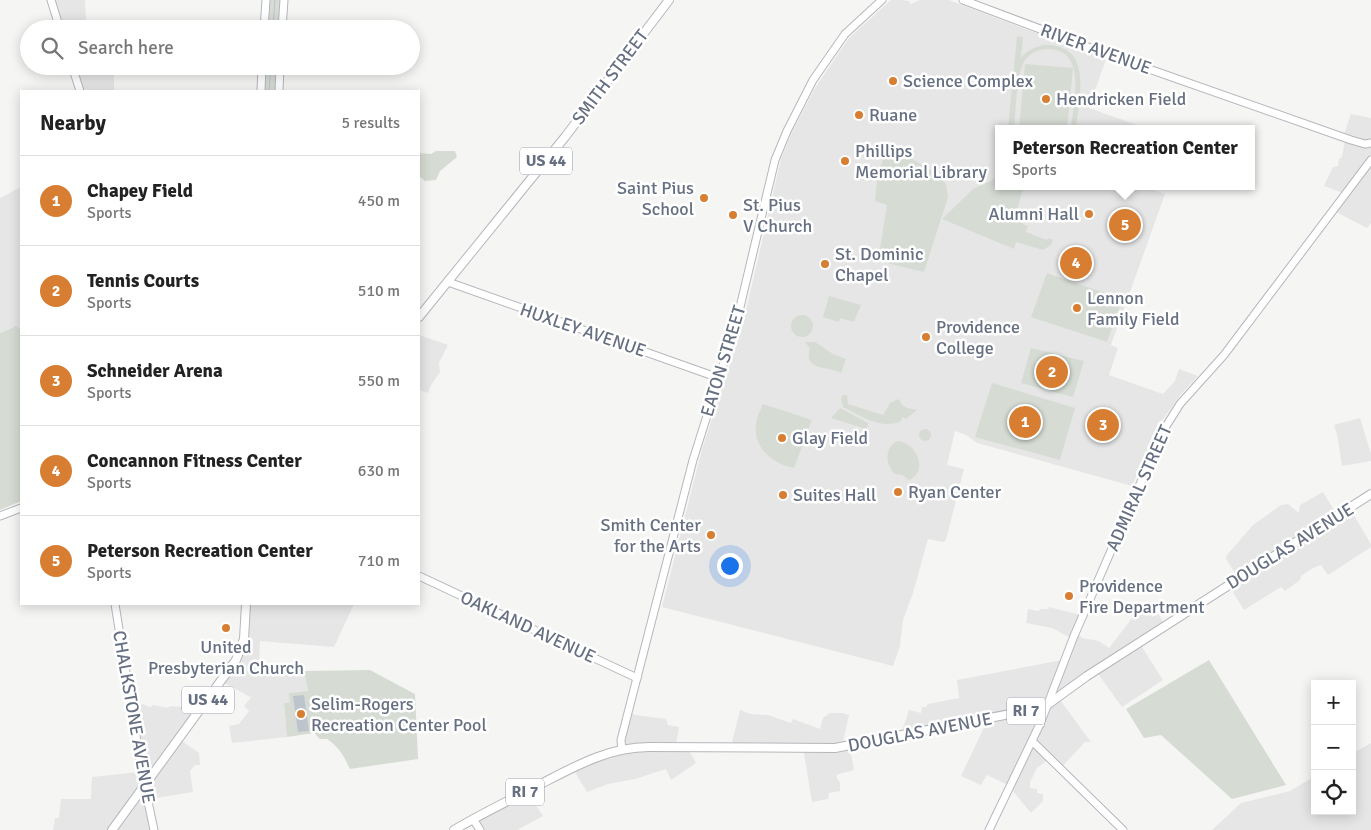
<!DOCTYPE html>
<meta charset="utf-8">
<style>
:root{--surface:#fff;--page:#f6f6f6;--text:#222;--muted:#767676;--line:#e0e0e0;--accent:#d77e32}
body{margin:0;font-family:Signika,sans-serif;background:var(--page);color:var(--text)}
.controls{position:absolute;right:15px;bottom:15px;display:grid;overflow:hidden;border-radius:0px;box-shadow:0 2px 12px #0003}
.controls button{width:45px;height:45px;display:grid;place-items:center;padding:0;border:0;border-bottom:1px solid var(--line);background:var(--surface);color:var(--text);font:25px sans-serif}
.you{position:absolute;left:729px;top:565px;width:18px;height:18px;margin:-12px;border:4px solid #fff;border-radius:50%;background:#1a73e8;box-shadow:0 0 0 8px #1a73e833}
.badge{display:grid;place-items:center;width:32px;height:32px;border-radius:50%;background:var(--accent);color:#fff;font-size:16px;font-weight:700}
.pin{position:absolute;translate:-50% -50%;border:2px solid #fff;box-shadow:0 1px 5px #0006}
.popup{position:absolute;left:995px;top:125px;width:260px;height:65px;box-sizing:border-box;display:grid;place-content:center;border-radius:0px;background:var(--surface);filter:drop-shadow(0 1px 4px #0005);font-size:16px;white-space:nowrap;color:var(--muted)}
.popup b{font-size:19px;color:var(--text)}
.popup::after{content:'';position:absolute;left:50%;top:100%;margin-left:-10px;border:10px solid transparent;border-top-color:var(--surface)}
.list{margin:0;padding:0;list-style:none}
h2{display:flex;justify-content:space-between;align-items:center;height:65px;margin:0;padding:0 20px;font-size:21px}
h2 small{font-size:16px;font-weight:400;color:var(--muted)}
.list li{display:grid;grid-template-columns:32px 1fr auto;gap:15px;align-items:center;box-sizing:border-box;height:90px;padding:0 20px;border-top:1px solid var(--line)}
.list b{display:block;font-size:19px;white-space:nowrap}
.list p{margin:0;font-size:16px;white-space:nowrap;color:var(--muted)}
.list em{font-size:16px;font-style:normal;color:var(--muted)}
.icon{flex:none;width:28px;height:28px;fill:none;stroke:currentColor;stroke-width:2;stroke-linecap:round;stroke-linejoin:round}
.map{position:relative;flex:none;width:1371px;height:830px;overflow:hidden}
.search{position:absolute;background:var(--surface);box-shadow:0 2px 12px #0003;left:20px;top:20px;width:400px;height:55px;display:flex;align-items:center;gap:12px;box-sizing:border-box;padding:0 18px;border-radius:28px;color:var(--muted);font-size:19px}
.panel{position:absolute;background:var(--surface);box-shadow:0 2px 12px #0003;left:20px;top:90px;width:400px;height:515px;border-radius:0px}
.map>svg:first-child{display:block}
</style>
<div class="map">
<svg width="1371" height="830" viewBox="0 0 1371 830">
<rect width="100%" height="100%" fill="#f5f6f3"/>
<g fill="#e6e6e6">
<polygon points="49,0 85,0 86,20 88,22 88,29 58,29"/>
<polygon points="891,0 902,0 909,1 910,4 920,0 949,0 1106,59 1089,108 1148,129 999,129 999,186 1143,186 1165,194 1111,345 1118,348 1109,375 1163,394 1175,381 1179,369 1198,376 1183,392 1161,422 1132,486 977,443 966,435 955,431 947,465 964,469 946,540 943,542 928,539 913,593 903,620 900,646 893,666 662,607 702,449 742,328 781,159 792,132 815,88 849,38"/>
<polygon points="70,66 114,66 114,91 78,91"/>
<polygon points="1351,114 1371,118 1371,223 1367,228 1334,211 1343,193 1324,186 1333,167 1338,166 1339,159 1342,157 1345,139 1343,137"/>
<polygon points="21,187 21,332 13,327 0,333 0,198"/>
<polygon points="419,335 448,345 439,363 440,372 431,385 428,393 419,390"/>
<polygon points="1360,418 1371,454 1371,461 1342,466 1337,434 1334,425"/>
<polygon points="1323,492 1337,515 1350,509 1371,544 1371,547 1328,575 1321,565 1313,568 1301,576 1300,580 1285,591 1281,587 1244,610 1229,586 1239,579 1226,559 1227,555 1253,525 1281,505 1288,504 1299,513 1300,505"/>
<polygon points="245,604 354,604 334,647 260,641 259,666 263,670 261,676 265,668 304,671 308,691 290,702 284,703 287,737 232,743 229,726 239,724 249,711 244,706 252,696 250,697 221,681 242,644"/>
<polygon points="1049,607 1081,615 1075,633 1083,638 1099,641 1109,648 1140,608 1151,614 1152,617 1157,613 1159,614 1165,626 1140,644 1163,680 1122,707 1096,671 1058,697 1091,742 1085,742 1060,769 1049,759 1037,768 1030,782 1030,788 1037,789 1037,793 1043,794 1043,801 1031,813 1008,785 987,775 981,785 961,776 988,719 901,734 909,710 921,713 922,707 926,707 928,704 959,698 957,680 1062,660 1071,638 1052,628 1026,623 1028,609 1038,611 1041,609 1048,609"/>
<polygon points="143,704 150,707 153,705 168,708 170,706 184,707 195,715 175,736 199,753 200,765 195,765 190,771 193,792 144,800 150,830 53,830 55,818 59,818 61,799 91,799 92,777 139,772 130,707"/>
<polygon points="740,710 750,714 768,715 791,723 793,719 820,729 823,718 830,713 843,713 849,715 842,746 849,745 854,770 839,774 836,776 840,783 840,791 829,793 828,799 812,802 803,748 731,746"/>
<polygon points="627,711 635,715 666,719 668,725 679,727 676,745 687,747 696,763 671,780 666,769 635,779 608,784 587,792 573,769 617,751 618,740"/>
<polygon points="1371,743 1371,830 1212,830 1241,803 1290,791 1315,776 1315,811 1352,811 1352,754"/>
<polygon points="527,792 543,816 517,830 479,830 473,818"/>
</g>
<g fill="#d6dcd4">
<polygon points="265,0 283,0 281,29 263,29"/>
<path d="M1017,36l6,1 -2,20c10,-9 21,-15 36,-11 35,9 21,56 19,83h-5c2,-25 17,-80 -23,-80 -11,0 -21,6 -25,15 -7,14 -7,48 -9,65h-6z"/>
<polygon points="1025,64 1073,68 1067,129 1019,129"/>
<polygon points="261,66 278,66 277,91 259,91"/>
<polygon points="889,145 937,174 946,184 948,197 924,272 878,261 887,205 875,201 878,172"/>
<polygon points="436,151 455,151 457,157 440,171 436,180 425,181 419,176 419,153 431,154"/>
<polygon points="999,172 999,186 1024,186 1017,210 1023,221 1023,224 1028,226 1026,232 1047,240 1048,238 1053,240 1051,245 1043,250 1016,242 1014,249 942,219 973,189 993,180"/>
<polygon points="1047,273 1122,299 1107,342 1031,317"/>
<polygon points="829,296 861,305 854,322 840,318 839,322 823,317"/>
<circle cx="802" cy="326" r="11"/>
<polygon points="16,326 21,330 21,501 0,510 0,333"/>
<path d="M805,342h10l18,12 13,5 -5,14c-7,-5 -30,-4 -32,-14 -1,-4 1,-9 0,-12z"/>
<polygon points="1031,348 1084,361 1073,397 1021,383"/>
<polygon points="992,383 1075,408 1060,460 975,437"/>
<path d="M843,395h4l1,9 35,11 7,-12 9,-4c3,10 11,9 18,11l-11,9 -3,-2 -3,5c-24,7 -37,-6 -57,-15l-2,-9z"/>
<path d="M763,404l49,16 -18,48c-23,-4 -44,-23 -37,-49 1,-5 4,-10 6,-15z"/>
<polygon points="840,408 868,423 868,426 866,429 831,418"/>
<circle cx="925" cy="435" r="6"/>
<path d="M898,441c19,2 31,31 11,39l-7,-5 -7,-1c-10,-9 -11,-28 3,-33z"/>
<polygon points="1209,660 1286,785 1232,799 1161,735 1144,738 1126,709"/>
<path d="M370,670l45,24 3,65 -68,10c-6,-13 -11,-22 -23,-30h-7l-6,-6 -27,4 -3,-34 6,-1 -1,-9 19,-2 -4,-20z"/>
</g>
<polygon fill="#bec4cc" points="304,695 309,731 298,732 293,696"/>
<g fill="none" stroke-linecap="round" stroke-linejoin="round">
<g stroke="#bec4cc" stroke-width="1">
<polyline points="273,29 275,0"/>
<polyline points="269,91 271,66"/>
</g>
<defs>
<g id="secondary">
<polyline points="51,0 60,29"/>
<polyline points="963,0 1112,56 1351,140 1365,144 1371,143"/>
<polyline points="264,29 266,0"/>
<polyline points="282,29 284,0"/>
<polyline points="72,66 80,91"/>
<polyline points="261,91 262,66"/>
<polyline points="279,91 280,66"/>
<polyline points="448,282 719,378"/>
<polyline points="0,516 21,508"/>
<polyline points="419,576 637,678"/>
<polyline points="115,604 142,773 154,830"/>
<polyline points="1032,741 1123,830"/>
<polyline points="622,750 621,740 693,460 736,324 775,160 787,131 813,80 845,34 882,0"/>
<polyline points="473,819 480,830"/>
<polyline points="989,830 1040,724 1074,636 1163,431 1180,404 1224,355 1371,160"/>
</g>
<g id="primary">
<polyline points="419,317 565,137 669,0"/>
<polyline points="1025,712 1032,714 1040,724"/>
<polyline points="112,830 236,660 244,639 246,604"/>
<path d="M454,830c27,-16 54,-29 81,-43 37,-19 72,-40 114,-40l186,1 206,-40 6,-3 40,-29 284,-182"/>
</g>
</defs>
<use href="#secondary" stroke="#b4b7bc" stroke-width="9"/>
<use href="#primary" stroke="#b5b7bc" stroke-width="10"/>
<use href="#secondary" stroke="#fff" stroke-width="7"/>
<use href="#primary" stroke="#fff" stroke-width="8"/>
</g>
<g fill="#d77e32" stroke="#fff" stroke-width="2">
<circle cx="893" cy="81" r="5"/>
<circle cx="1046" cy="99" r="5"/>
<circle cx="859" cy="115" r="5"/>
<circle cx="845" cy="161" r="5"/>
<circle cx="704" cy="198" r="5"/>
<circle cx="1089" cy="214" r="5"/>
<circle cx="733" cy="215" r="5"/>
<circle cx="825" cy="264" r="5"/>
<circle cx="1077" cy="308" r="5"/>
<circle cx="926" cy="337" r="5"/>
<circle cx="782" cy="438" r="5"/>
<circle cx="898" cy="492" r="5"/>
<circle cx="783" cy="495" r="5"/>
<circle cx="711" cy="535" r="5"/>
<circle cx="1069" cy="596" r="5"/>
<circle cx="226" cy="628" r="5"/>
<circle cx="301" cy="714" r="5"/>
</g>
<g text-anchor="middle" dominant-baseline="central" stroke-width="5" stroke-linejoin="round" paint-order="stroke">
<g fill="#fff" stroke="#959ba8" stroke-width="1">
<rect x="520" y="147.5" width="52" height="27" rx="4"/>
<rect x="182" y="686.5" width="52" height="27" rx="4"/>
<rect x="1007" y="697.5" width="38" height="27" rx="4"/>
<rect x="506" y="778.5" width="38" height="27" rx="4"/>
</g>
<g font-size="16" font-weight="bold" fill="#677082">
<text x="546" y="161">US 44</text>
<text x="208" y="700">US 44</text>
<text x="1026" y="711">RI 7</text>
<text x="525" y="792">RI 7</text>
</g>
<g font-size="18" fill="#677082" stroke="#fff">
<text transform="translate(1096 49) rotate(20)">RIVER AVENUE</text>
<text transform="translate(610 77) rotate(-53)">SMITH STREET</text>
<text transform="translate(583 330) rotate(19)">HUXLEY AVENUE</text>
<text transform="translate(723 361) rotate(-73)">EATON STREET</text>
<text transform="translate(1139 488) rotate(-66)">ADMIRAL STREET</text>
<text transform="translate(1290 546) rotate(-32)">DOUGLAS AVENUE</text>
<text transform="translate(528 627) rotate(25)">OAKLAND AVENUE</text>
<text transform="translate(134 717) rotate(80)">CHALKSTONE AVENUE</text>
<text transform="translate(920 732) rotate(-11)">DOUGLAS AVENUE</text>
</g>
<g font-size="18" fill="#677082" stroke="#fff" text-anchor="start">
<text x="903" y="81">Science Complex</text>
<text x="1056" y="99">Hendricken Field</text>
<text x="869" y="115">Ruane</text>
<text x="855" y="151">Phillips<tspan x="855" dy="21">Memorial Library</tspan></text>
<text x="694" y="188" text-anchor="end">Saint Pius<tspan x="694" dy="21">School</tspan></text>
<text x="743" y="205">St. Pius<tspan x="743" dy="21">V Church</tspan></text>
<text x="1079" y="214" text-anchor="end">Alumni Hall</text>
<text x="835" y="254">St. Dominic<tspan x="835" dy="21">Chapel</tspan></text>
<text x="1087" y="298">Lennon<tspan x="1087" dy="21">Family Field</tspan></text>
<text x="936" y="327">Providence<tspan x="936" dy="21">College</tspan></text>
<text x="792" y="438">Glay Field</text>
<text x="908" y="492">Ryan Center</text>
<text x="793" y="495">Suites Hall</text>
<text x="701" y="525" text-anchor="end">Smith Center<tspan x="701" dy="21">for the Arts</tspan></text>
<text x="1079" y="586">Providence<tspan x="1079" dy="21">Fire Department</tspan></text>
<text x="226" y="647" text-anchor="middle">United<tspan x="226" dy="21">Presbyterian Church</tspan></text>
<text x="311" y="704">Selim-Rogers<tspan x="311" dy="21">Recreation Center Pool</tspan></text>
</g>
</g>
</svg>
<div class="controls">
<button>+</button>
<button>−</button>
<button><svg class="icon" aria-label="locate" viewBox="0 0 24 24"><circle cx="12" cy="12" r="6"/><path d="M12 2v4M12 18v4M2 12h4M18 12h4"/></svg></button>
</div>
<div class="you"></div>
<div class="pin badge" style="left:1025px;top:422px">1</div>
<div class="pin badge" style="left:1052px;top:372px">2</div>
<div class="pin badge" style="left:1103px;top:425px">3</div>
<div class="pin badge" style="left:1076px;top:263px">4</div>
<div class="pin badge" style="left:1125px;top:225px">5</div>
<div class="popup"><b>Peterson Recreation Center</b>Sports</div>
<div class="search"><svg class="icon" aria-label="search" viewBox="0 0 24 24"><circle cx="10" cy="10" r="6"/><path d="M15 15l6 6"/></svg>Search here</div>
<section class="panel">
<h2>Nearby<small>5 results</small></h2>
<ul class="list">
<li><span class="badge">1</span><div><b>Chapey Field</b><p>Sports</p></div><em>450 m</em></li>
<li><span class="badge">2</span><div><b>Tennis Courts</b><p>Sports</p></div><em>510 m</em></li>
<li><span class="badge">3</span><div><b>Schneider Arena</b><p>Sports</p></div><em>550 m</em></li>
<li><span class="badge">4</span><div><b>Concannon Fitness Center</b><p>Sports</p></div><em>630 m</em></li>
<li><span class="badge">5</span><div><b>Peterson Recreation Center</b><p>Sports</p></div><em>710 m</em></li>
</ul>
</section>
</div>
